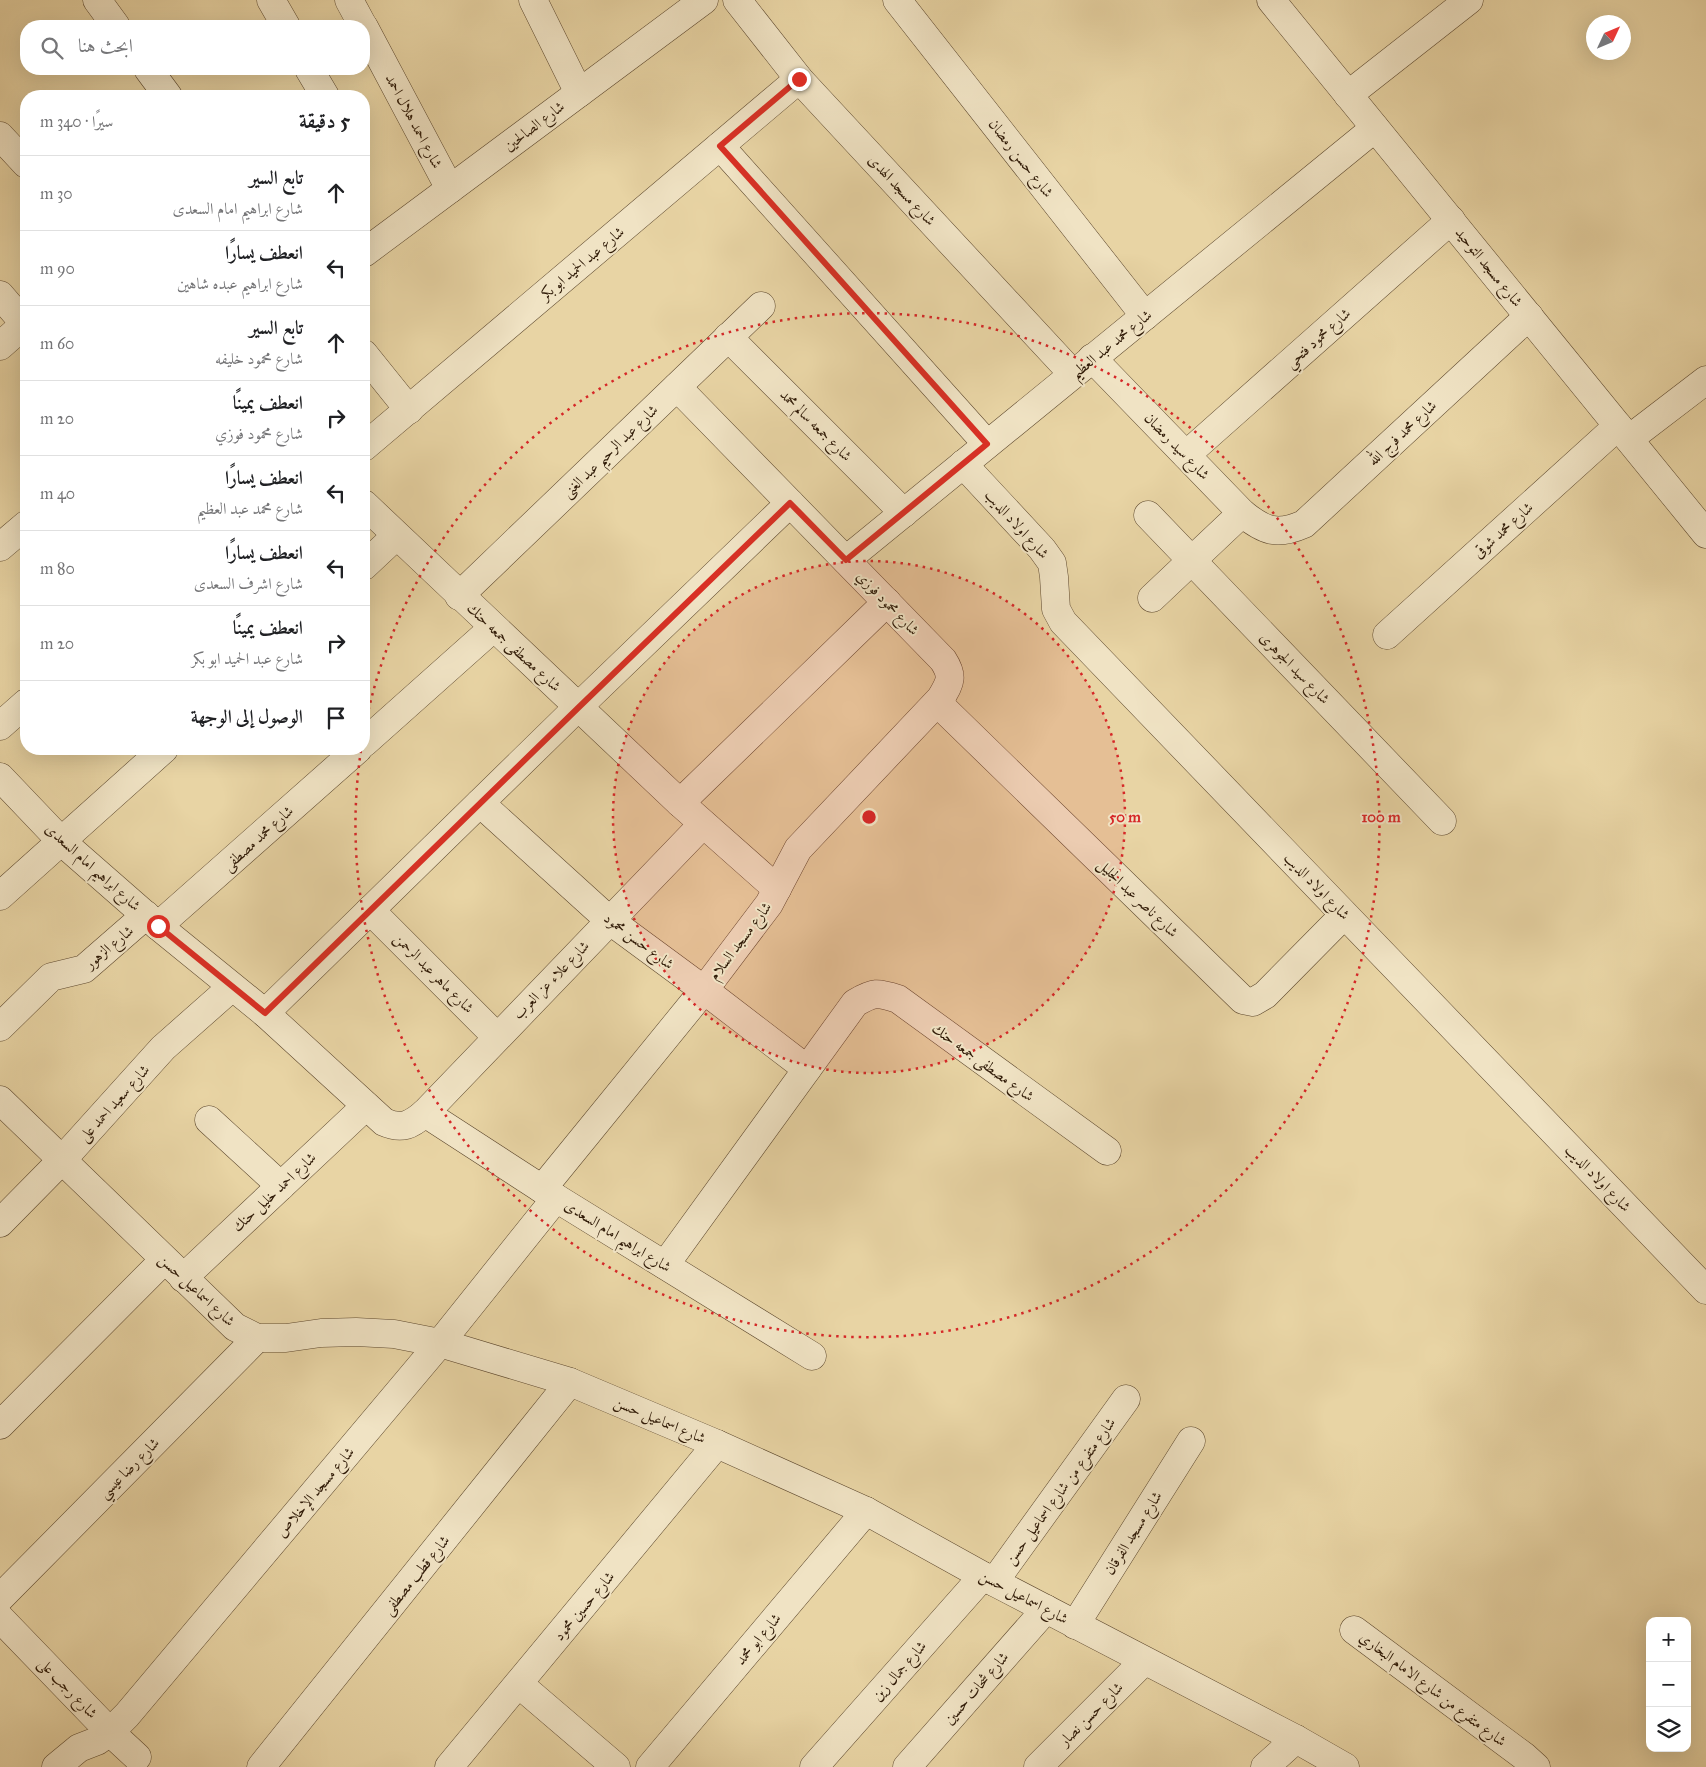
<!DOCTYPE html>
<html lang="ar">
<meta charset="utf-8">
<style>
:root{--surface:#fff;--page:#f6f6f6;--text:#202124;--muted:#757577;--line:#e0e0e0}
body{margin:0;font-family:"IM FELL Great Primer",Amiri,serif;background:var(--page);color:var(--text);direction:rtl}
.controls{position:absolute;right:15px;bottom:15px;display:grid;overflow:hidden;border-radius:10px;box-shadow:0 5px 20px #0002}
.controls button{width:45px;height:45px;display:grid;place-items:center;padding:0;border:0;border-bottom:1px solid var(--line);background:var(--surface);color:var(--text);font:25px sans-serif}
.compass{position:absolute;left:1586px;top:15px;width:45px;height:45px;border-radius:50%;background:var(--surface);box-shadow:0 5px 20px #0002;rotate:46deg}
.stop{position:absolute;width:15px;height:15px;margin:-11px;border:4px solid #d93025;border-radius:50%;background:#fff}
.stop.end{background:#d93025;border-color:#fff;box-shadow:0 1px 5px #0008}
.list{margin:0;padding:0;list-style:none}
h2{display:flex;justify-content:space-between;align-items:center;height:65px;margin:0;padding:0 20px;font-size:21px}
h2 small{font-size:16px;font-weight:400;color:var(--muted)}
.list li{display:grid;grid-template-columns:32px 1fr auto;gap:15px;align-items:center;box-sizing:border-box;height:75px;padding:0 20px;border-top:1px solid var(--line)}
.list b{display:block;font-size:19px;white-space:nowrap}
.list p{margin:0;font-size:16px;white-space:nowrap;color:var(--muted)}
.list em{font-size:16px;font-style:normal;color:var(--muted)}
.icon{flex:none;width:28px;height:28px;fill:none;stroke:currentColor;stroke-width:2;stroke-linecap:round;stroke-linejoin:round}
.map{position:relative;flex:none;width:1706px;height:1767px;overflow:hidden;direction:ltr}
.search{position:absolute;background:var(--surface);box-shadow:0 5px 20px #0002;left:20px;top:20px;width:350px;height:55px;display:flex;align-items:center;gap:12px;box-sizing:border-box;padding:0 18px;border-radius:20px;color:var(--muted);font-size:19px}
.panel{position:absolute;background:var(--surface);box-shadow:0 5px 20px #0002;left:20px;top:90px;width:350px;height:665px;border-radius:20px;direction:rtl}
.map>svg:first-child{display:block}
</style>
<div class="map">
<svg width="1706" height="1767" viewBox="0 0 1706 1767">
<rect width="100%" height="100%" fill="#e8d4a4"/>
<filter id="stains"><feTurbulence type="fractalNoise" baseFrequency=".004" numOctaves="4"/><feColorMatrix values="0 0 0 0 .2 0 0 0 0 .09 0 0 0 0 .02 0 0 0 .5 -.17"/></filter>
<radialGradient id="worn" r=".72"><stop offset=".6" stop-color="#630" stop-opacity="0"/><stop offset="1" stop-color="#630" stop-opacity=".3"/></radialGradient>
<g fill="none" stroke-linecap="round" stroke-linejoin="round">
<defs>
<g id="street">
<polyline points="97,0 116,26"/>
<polyline points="271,0 286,26"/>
<polyline points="349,0 363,26"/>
<polyline points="533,0 579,93"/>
<polyline points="737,0 799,79 1073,374"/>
<polyline points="897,0 1145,316"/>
<polyline points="1271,0 1706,534"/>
<polyline points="364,27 450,189"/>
<polyline points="148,69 168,96"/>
<polyline points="309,69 325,96"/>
<polyline points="1348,95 1469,0"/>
<polyline points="0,136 26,164"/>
<polyline points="720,146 987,444"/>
<polyline points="364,253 704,0"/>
<polyline points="0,295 25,324"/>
<polyline points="728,337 904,513"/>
<polyline points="0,346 26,323"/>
<polyline points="364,354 409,410"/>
<path d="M1092,358l150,155c22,18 35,23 62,11l225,-208"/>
<polyline points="1629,439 1706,380"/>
<polyline points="364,447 799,79"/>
<polyline points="1186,455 1451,220"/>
<polyline points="963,464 1042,549 1052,563 1054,577 1056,609 1063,622 1706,1290"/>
<polyline points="364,504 680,803 777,889"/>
<polyline points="1148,515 1442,821"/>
<polyline points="0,547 26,525"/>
<polyline points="846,560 1375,128"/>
<polyline points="364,566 396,536"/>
<polyline points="459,596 761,306"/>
<polyline points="1152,598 1242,513"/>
<polyline points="1387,635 1618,426"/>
<polyline points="941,698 942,707 949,714 1243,1000 1253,1002 1265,995 1344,915"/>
<polyline points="0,726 26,703"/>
<polyline points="364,743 493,628"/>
<path d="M0,777l62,65 96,84 107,87 119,109c18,8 27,3 41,-9l278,-289"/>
<polyline points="480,803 609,920 704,990 807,1069"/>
<polyline points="680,803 887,602"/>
<polyline points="0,896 164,749"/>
<polyline points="370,910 497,1037"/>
<polyline points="158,926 358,749"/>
<polyline points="265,1013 578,707 790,503"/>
<polyline points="0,1027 51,977 84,969 146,915"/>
<polyline points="0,1100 235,1327 257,1338 286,1338 321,1333 356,1332 394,1334 440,1343 570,1382 717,1444 866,1511 994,1582 1296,1739 1345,1767"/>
<polyline points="425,1113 556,1198 812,1356"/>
<polyline points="209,1120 281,1186"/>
<path d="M542,1189l162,-199 65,-86 29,-55 143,-151c9,-16 13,-21 2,-38l-266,-273"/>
<polyline points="0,1223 62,1160 163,1048 232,987"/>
<path d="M665,1265l190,-262c19,-11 22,-11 43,-4l209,152"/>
<polyline points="183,1278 366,1106"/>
<polyline points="0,1425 164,1260"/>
<polyline points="994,1582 1126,1399"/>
<polyline points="0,1598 257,1338"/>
<polyline points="0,1618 110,1732 137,1757"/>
<polyline points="1075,1625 1191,1441"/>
<polyline points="1354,1630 1525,1757 1536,1767"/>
<polyline points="519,1684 616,1767"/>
<polyline points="56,1767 79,1748 97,1741 110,1732 127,1715 440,1343 556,1198"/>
<polyline points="261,1767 570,1382"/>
<polyline points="449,1767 717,1444"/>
<polyline points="650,1767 866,1511"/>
<polyline points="814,1767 983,1576"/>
<polyline points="907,1767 1046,1609"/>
<polyline points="1038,1767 1144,1661"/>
<polyline points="1265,1767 1296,1739"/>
</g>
</defs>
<use href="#street" stroke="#5d482e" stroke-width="29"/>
<use href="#street" stroke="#f0e3c4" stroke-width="28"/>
</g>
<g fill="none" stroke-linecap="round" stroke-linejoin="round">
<polyline stroke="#d93025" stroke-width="6" points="158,926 265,1013 578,708 790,503 846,560 987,444 720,146 799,79"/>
</g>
<circle cx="869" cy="817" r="256" fill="#d62828" fill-opacity=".12"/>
<g fill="none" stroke="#d62828" stroke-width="2.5" stroke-dasharray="2.5 5">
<circle cx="869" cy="817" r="256"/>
<path d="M364 732A512 512 0 1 1 361 750"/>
</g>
<g text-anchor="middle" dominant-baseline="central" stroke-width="4" stroke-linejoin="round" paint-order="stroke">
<g font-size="15" fill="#2f1a07" stroke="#f0e3c4">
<text transform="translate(414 121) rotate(62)">شارع احمد هلال احمد</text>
<text transform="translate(534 126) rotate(-37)">شارع الصالحين</text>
<text transform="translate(1021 158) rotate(52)">شارع حسن رمضان</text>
<text transform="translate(902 190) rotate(47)">شارع مسجد الهدى</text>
<text transform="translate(582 263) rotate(-40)">شارع عبد الحميد ابو بكر</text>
<text transform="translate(1489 267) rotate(51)">شارع مسجد التوحيد</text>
<text transform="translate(1318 338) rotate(-42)">شارع محمود فتحي</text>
<text transform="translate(1111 344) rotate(-39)">شارع محمد عبد العظيم</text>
<text transform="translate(816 425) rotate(45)">شارع جمعه سالم محمد</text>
<text transform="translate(1402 433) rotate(-43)">شارع محمد فرج الله</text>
<text transform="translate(1177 446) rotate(46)">شارع سيد رمضان</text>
<text transform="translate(610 451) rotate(-44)">شارع عبد الرحيم عبد الغنى</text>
<text transform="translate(1017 524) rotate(48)">شارع اولاد الديب</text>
<text transform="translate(1503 530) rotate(-42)">شارع محمد شوقى</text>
<text transform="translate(888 603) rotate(46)">شارع محمود فوزي</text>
<text transform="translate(514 647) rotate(43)">شارع مصطفى جمعه حنك</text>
<text transform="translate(1295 668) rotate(46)">شارع سيد الجوهرى</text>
<text transform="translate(258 838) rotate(-42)">شارع محمد مصطفى</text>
<text transform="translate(93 867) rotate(42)">شارع ابراهيم امام السعدى</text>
<text transform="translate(1317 886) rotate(46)">شارع اولاد الديب</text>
<text transform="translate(1138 898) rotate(44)">شارع ناصر عبد الجليل</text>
<text transform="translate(639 941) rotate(37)">شارع حسن محمود</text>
<text transform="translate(740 941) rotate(-53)">شارع مسجد السلام</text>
<text transform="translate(109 947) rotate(-40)">شارع الزهور</text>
<text transform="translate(434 973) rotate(45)">شارع ماهر عبد الرحمن</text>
<text transform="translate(551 980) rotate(-46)">شارع علاء عز العرب</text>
<text transform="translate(983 1062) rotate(36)">شارع مصطفى جمعه حنك</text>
<text transform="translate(114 1103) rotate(-48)">شارع سعيد احمد على</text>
<text transform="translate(1598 1178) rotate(46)">شارع اولاد الديب</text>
<text transform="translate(274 1192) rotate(-43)">شارع احمد خليل حنك</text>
<text transform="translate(618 1236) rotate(32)">شارع ابراهيم امام السعدى</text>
<text transform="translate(197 1290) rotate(43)">شارع اسماعيل حسن</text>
<text transform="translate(660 1420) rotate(23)">شارع اسماعيل حسن</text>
<text transform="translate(129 1468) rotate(-45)">شارع رضا عيسي</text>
<text transform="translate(1060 1491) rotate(-54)">شارع متفرع من شارع اسماعيل حسن</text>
<text transform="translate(315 1492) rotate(-50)">شارع مسجد الإخلاص</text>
<text transform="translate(1133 1533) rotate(-58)">شارع مسجد الفرقان</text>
<text transform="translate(416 1575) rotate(-51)">شارع قطب مصطفى</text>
<text transform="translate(1024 1597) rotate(28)">شارع اسماعيل حسن</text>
<text transform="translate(584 1606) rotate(-50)">شارع حسين محمود</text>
<text transform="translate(758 1639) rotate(-50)">شارع ابو محمد</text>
<text transform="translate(899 1671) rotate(-49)">شارع جمال زين</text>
<text transform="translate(68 1688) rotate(46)">شارع رجب على</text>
<text transform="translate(976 1688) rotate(-49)">شارع شحات حسين</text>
<text transform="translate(1433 1689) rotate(37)">شارع متفرع من شارع الامام البخاري</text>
<text transform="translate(1091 1714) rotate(-45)">شارع حسن نصار</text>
</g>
</g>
<circle cx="869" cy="817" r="8" fill="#d62828" stroke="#f0e3c4" stroke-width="2.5"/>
<g font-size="15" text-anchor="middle" font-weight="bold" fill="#d62828" stroke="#f0e3c4" stroke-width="4" stroke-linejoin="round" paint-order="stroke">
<text x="1125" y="822">50 m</text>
<text x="1381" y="822">100 m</text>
</g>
<rect width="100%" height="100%" filter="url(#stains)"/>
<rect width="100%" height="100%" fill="url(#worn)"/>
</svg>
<div class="controls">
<button>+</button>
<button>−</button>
<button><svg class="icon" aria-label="layers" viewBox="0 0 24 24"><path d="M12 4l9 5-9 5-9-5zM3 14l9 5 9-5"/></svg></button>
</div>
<svg class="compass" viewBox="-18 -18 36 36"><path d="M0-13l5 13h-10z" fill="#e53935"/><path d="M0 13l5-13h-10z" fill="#757577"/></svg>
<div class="stop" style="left:158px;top:926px"></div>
<div class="stop end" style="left:799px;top:79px"></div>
<div class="search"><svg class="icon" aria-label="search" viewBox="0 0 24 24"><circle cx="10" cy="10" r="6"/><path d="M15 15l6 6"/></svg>ابحث هنا</div>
<section class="panel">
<h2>5 دقيقة<small>سيرًا · 340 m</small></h2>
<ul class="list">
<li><svg class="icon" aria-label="ahead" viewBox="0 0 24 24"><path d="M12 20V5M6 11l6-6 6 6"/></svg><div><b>تابع السير</b><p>شارع ابراهيم امام السعدى</p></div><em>30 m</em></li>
<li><svg class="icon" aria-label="left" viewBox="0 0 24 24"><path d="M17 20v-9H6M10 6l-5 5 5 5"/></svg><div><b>انعطف يسارًا</b><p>شارع ابراهيم عبده شاهين</p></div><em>90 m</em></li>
<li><svg class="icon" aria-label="ahead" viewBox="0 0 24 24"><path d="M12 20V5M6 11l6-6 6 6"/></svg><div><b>تابع السير</b><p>شارع محمود خليفه</p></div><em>60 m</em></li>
<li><svg class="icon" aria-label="right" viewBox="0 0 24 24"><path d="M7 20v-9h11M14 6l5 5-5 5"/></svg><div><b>انعطف يمينًا</b><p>شارع محمود فوزي</p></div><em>20 m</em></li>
<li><svg class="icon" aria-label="left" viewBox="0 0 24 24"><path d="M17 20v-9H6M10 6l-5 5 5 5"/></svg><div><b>انعطف يسارًا</b><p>شارع محمد عبد العظيم</p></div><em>40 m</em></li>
<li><svg class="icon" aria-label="left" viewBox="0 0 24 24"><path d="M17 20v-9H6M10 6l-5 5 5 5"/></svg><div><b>انعطف يسارًا</b><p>شارع اشرف السعدى</p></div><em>80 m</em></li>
<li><svg class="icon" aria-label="right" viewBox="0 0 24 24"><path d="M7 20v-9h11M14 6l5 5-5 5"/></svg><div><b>انعطف يمينًا</b><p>شارع عبد الحميد ابو بكر</p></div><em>20 m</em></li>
<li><svg class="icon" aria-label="arrive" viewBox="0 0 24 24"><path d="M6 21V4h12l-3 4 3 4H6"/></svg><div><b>الوصول إلى الوجهة</b></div></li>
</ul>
</section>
</div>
